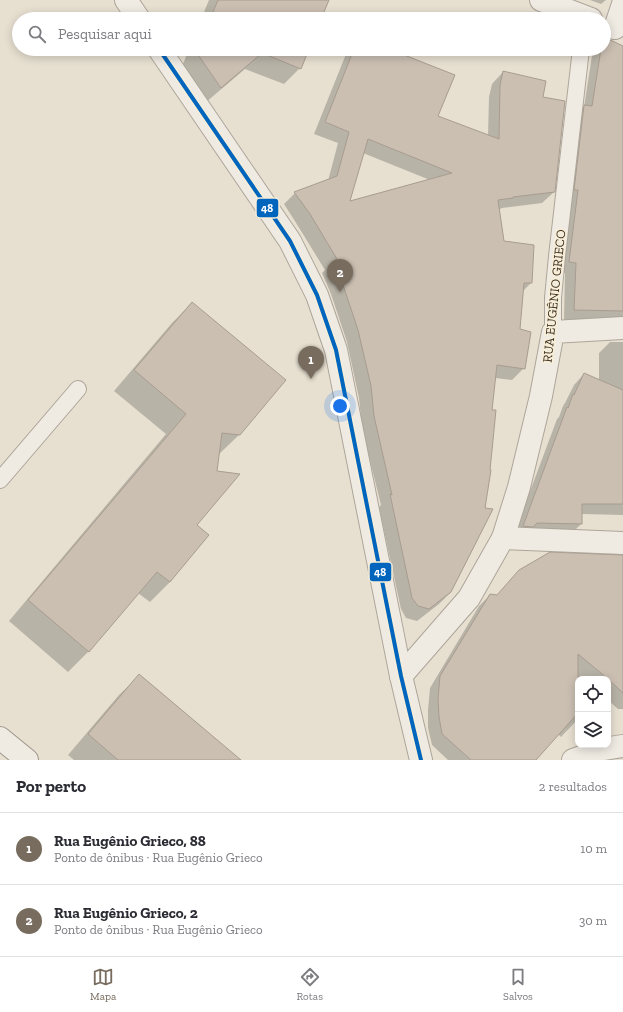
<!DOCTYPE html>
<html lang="pt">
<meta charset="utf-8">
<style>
:root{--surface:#fff;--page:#f7f7f7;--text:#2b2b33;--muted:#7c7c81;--line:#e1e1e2;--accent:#786c5e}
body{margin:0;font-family:"Zilla Slab",serif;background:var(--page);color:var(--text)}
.controls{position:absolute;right:12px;bottom:12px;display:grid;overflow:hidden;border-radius:8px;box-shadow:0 2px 10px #0003}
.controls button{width:36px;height:36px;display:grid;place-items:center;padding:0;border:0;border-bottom:1px solid var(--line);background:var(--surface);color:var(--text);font:20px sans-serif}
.you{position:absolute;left:340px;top:406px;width:14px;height:14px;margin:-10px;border:3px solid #fff;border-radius:50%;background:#1a73e8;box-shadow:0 0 0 6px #1a73e833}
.badge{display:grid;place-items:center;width:26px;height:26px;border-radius:50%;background:var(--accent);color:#fff;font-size:13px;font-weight:700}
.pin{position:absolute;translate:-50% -33px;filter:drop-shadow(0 1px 2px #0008)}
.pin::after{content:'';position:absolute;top:21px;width:14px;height:12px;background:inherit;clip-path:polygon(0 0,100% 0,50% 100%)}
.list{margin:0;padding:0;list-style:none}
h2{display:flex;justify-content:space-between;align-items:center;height:52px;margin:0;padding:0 16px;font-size:17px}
h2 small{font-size:13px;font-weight:400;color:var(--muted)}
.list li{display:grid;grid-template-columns:26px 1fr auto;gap:12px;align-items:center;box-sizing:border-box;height:72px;padding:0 16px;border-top:1px solid var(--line)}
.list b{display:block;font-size:15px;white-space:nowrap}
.list p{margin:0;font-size:13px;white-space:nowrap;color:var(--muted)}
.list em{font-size:13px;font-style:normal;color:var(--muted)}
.icon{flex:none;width:22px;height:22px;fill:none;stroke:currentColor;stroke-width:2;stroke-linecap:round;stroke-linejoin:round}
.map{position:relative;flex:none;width:623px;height:760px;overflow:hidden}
.search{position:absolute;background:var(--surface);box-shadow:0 2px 10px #0003;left:12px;right:12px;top:12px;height:44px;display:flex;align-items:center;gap:10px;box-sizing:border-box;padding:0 14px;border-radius:22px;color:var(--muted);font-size:15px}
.sheet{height:196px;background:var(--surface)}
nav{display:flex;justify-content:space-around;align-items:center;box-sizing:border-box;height:56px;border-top:1px solid var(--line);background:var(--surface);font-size:11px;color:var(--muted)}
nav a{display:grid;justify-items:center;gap:2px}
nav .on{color:var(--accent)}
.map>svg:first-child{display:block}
</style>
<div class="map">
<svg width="623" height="760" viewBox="0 0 623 760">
<rect width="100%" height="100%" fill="#e7e0d1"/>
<g fill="#0003" fill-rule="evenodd">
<polygon points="209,0 328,0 320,19 201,19"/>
<polygon points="590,0 606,0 601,4"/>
<polygon points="604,38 623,47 623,332 564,320 565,273 559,273 574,116 584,107 593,49 604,49"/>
<polygon points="189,49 308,49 300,68 284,84 245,69 205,103 181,69"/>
<path d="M348,49h38l51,68 51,19 1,-39 3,-13 11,-12 38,26 13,94 -12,11 -40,5 -4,2 5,32 28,41 -8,8 -4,38 5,39 -12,12 -17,-2 -44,214 -12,12 -22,17 -11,-3 -5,-9 -22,-102 2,-2 -19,-77 -3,-30 -12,-56 -16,-48 -9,-21 3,-3 -27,-44 -14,-22 11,-11 33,-12 10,-38 -24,-9zM363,153l67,27 -82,22z"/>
<polygon points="192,303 239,435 218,455 196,526 170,582 150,602 138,593 88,652 68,672 9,621 166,434 114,391 172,323"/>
<polygon points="610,342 623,342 623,515 581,514 581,524 570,535 513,537 557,419 559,417 563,406 565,403 574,385 584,374 599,380 599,353"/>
<polygon points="623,556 623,709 618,709 608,700 608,679 578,679 578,719 561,737 558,734 535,760 448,760 432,745 428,728 428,710 430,688 479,606 490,595 496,596"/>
<polygon points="140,675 239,760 74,760 68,755 119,695"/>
</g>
<g fill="#cbbfb2" stroke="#a89c90" fill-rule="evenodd">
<polygon points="218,0 329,0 321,19 210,19"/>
<polygon points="604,37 623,46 623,311 574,310 576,263 569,262 578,190 574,190 584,105 592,106 601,49 604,49"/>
<polygon points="194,49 309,49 301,69 262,53 221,88"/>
<path d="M354,49h35l66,26 -17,41 61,23 1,-54 3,-14 43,10 -3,16 22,4 -10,91 -42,5v1l-15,2 6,41 30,4 -2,38h-8l-4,46 11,3 -6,37 -28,-4 -5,45h4l-6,60h1l-6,38 8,1 -42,83 -22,17 -11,-3 -6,-8 -22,-104 2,1 -18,-79 -3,-30 -13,-56 -16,-48 -9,-21 4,-2 -27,-45 -16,-22 43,-16 12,-44 -24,-10zM368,139l84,34 -102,28z"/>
<polygon points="192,302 286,380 240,435 222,433 217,471 240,474 197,525 209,535 170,582 157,572 89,652 28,600 186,414 134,370"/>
<polygon points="584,373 623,390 623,504 582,504 582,524 537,523 533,527 523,526 567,407 568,408 573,394 574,395"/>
<polygon points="550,552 623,555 623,693 608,679 578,654 578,713 536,760 471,760 442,734 439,717 438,699 440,676 490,594 497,595 519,570"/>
<polygon points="139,674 241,760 118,760 88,734"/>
</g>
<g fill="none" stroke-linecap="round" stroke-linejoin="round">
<defs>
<g id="lane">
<polyline points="553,332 553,298 557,256 581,49"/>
<polyline points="0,480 78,389"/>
</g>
<g id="street">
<polyline points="126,0 139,19"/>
<polyline points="541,0 591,19"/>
<polyline points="615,28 623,4"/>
<polyline points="159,49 290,241 317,295 336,350 401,676 421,760"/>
<polyline points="503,538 623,543"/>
<polyline points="401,676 469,598 503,538 519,487 541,396 553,332 623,328"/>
<polyline points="573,760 603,749 623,746"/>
</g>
<polyline id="secondary" points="0,738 27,760"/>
</defs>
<use href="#lane" stroke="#ada599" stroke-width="18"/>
<use href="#street" stroke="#ada599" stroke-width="24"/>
<use href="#secondary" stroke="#9c958a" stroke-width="24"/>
<use href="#lane" stroke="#efebe3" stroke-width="16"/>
<use href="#street" stroke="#efebe3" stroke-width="22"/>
<use href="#secondary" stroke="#efebe3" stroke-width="22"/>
<defs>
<polyline id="bus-1" points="159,49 290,241 317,295 336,350 401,676 421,760"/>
</defs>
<use href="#bus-1" stroke="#f7eed8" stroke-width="7"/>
<use href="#bus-1" stroke="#0065bd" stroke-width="4"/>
</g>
<g text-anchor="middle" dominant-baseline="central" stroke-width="3.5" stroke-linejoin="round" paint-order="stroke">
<g font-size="13" fill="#3d2e20" stroke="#f7eed8">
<text transform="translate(554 296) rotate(-84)">RUA EUGÊNIO GRIECO</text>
</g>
</g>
<g stroke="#f7eed8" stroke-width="1.5">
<rect x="256" y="198" width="23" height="20" rx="4" fill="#0065bd"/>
<rect x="369" y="562" width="23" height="20" rx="4" fill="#0065bd"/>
</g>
<g font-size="11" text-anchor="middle" font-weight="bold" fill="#fff">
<text x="267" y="212">48</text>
<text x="380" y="576">48</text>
</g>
</svg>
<div class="controls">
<button><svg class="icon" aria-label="locate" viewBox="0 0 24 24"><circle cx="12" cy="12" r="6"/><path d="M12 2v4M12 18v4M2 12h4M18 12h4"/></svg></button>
<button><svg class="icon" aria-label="layers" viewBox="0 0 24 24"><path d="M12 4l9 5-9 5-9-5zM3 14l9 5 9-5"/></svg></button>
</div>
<div class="you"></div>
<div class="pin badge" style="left:311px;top:379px">1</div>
<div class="pin badge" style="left:340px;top:292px">2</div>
<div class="search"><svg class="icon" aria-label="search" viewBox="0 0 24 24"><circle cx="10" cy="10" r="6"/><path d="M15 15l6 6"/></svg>Pesquisar aqui</div>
</div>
<section class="sheet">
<h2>Por perto<small>2 resultados</small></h2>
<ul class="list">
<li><span class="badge">1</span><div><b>Rua Eugênio Grieco, 88</b><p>Ponto de ônibus · Rua Eugênio Grieco</p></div><em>10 m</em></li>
<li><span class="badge">2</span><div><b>Rua Eugênio Grieco, 2</b><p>Ponto de ônibus · Rua Eugênio Grieco</p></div><em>30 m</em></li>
</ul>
</section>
<nav>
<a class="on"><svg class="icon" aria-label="map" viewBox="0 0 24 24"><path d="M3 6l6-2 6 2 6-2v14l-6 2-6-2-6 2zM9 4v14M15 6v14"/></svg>Mapa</a>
<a><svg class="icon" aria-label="directions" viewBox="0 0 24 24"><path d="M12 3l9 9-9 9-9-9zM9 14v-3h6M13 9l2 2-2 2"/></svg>Rotas</a>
<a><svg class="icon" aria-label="saved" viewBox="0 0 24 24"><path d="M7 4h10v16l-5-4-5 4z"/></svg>Salvos</a>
</nav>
